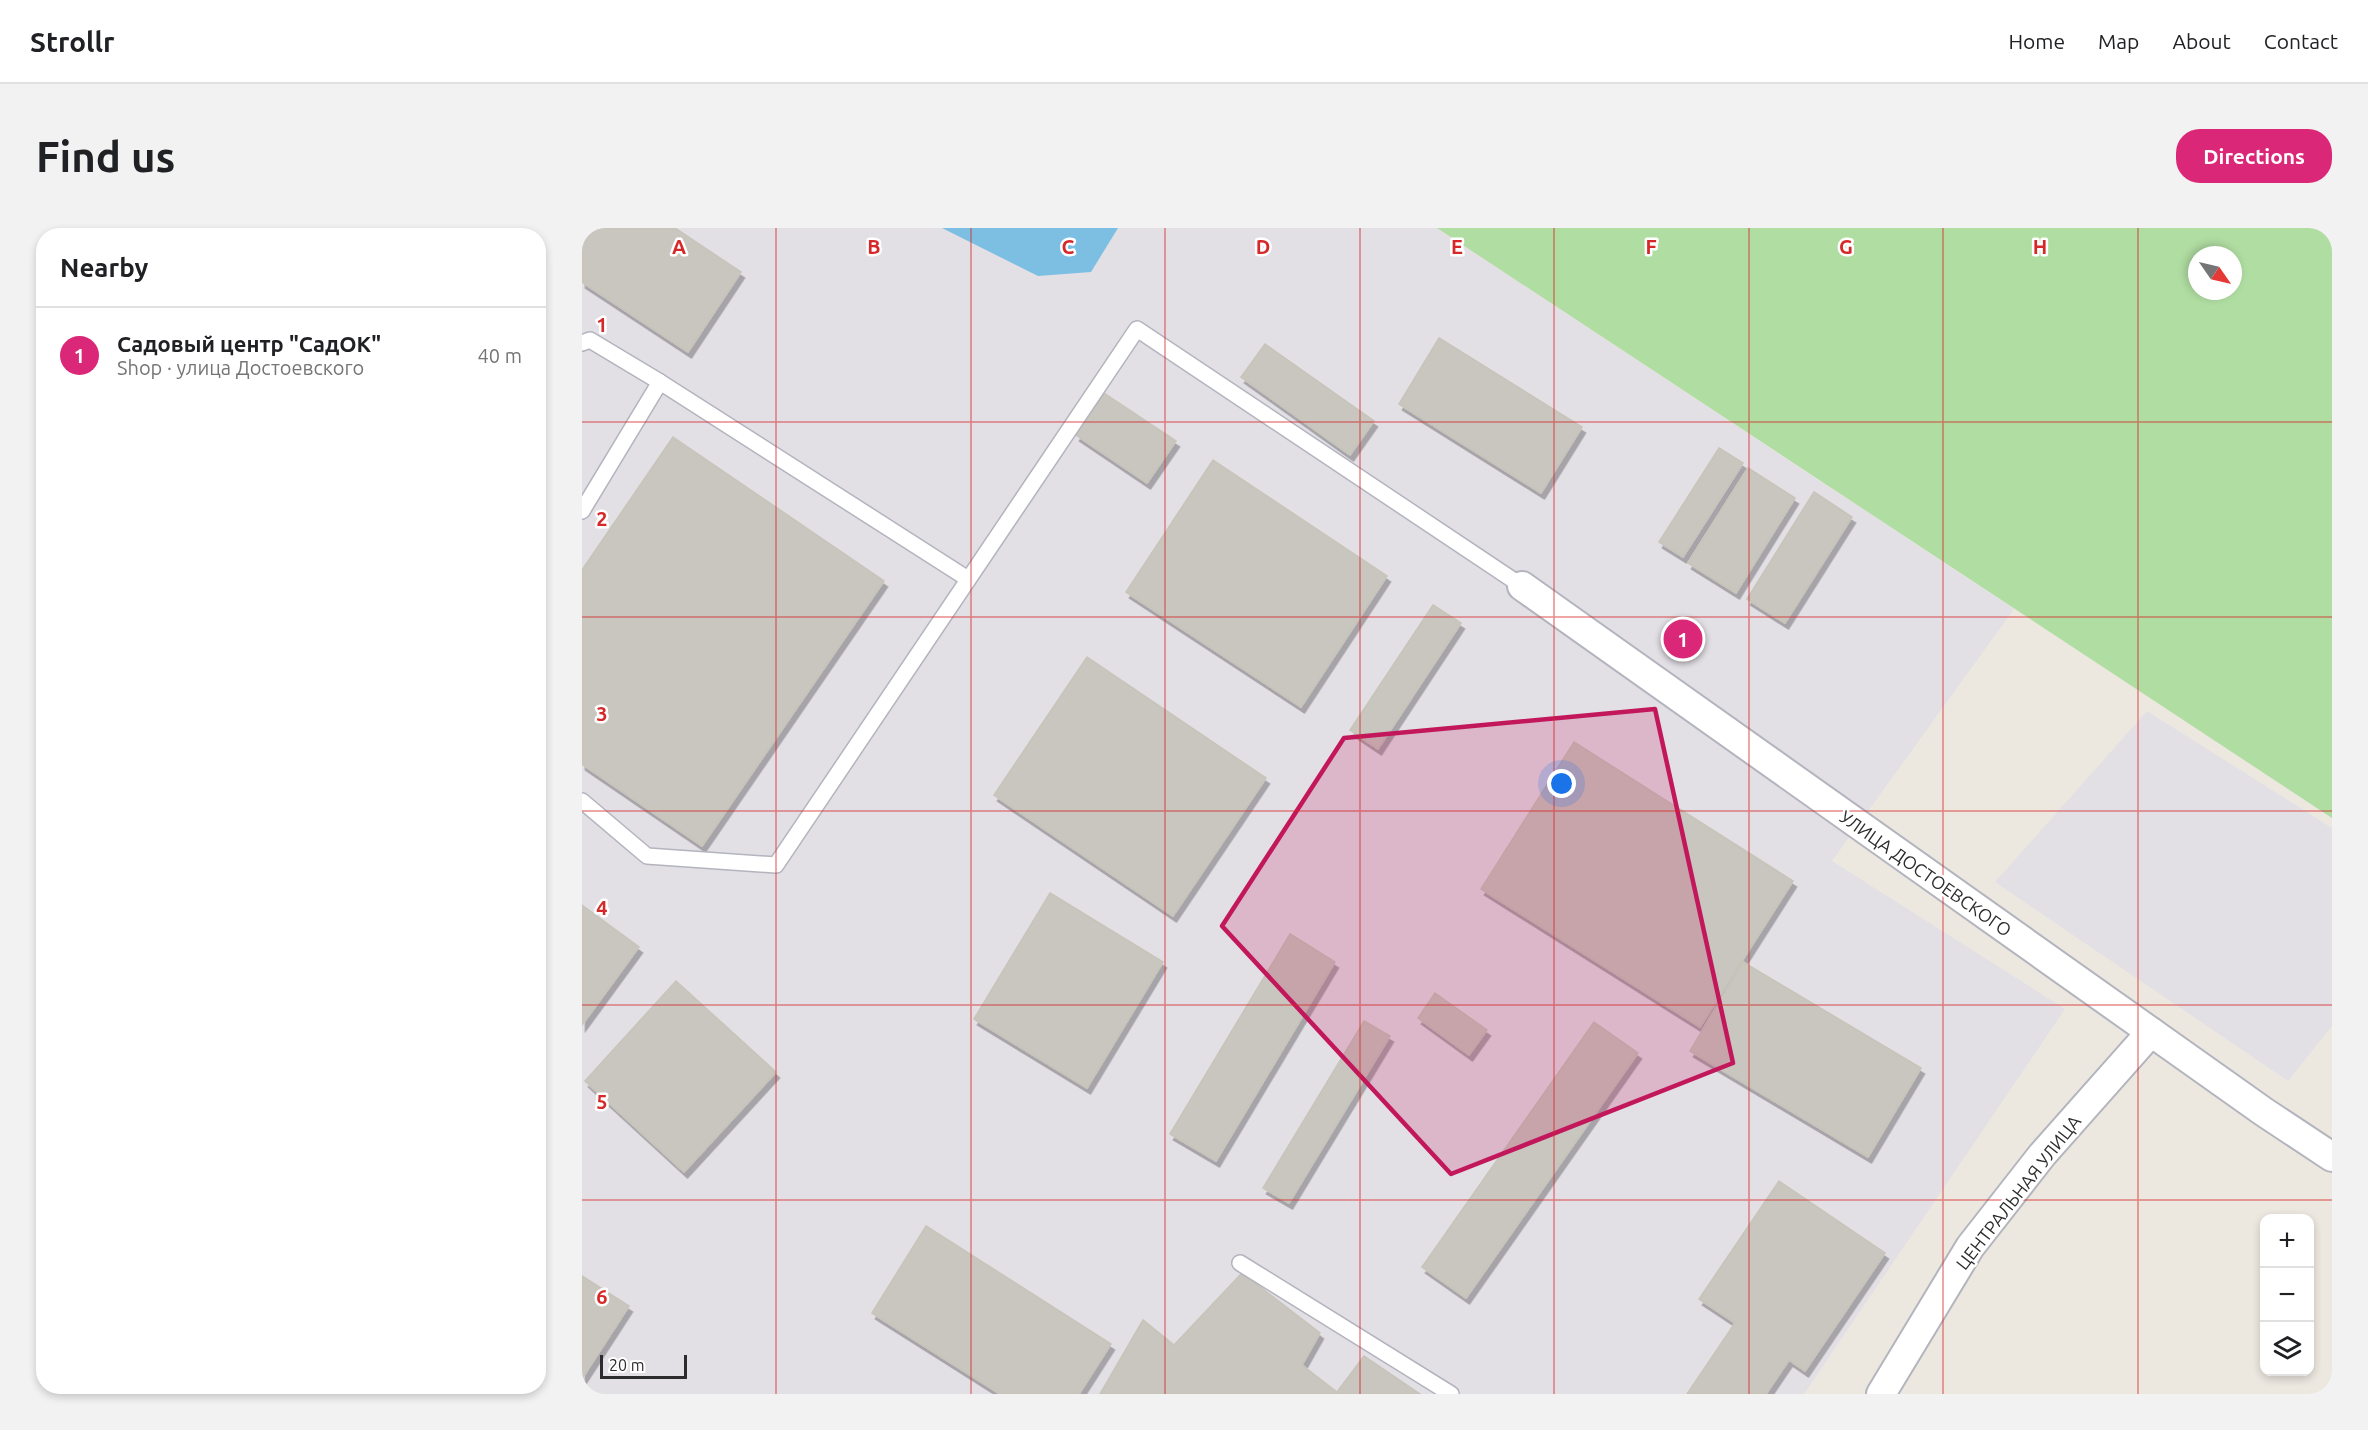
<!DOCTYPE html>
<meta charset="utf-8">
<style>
:root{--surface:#fff;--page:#f2f2f2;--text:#202124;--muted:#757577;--line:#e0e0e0;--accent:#db2777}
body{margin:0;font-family:Ubuntu,sans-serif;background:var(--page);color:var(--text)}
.controls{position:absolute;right:18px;bottom:18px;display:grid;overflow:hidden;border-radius:12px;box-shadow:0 3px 9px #0003}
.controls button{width:54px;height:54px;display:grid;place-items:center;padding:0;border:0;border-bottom:2px solid var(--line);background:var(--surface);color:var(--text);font:30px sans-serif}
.compass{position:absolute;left:1606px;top:18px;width:54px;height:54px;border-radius:50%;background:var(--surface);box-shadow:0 3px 9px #0003;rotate:124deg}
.scale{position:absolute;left:18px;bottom:15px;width:87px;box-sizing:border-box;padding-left:6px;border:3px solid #2c2c2c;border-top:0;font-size:16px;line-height:21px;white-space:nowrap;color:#2c2c2c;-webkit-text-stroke:4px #fff;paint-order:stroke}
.you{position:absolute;left:980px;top:556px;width:21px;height:21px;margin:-15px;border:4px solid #fff;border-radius:50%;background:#1a73e8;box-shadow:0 0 0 9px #1a73e833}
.badge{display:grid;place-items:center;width:39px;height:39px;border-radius:50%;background:var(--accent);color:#fff;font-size:20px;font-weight:700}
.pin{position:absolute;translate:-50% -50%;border:3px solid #fff;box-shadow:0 2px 6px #0006}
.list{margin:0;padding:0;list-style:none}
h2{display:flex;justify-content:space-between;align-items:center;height:78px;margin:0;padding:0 24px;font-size:26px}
h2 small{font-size:20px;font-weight:400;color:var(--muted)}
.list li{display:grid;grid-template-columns:39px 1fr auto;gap:18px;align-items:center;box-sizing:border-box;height:96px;padding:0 24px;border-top:2px solid var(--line)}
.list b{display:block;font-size:22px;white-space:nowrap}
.list p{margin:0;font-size:20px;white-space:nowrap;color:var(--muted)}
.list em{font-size:20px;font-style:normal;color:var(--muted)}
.icon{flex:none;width:33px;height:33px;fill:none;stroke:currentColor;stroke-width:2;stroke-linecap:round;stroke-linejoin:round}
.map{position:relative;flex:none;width:1750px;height:1166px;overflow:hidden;border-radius:24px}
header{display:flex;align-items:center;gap:36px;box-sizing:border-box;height:84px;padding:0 30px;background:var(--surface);border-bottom:2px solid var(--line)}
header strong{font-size:28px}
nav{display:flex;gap:33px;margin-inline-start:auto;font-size:21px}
.intro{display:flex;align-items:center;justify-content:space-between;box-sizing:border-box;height:144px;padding:0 36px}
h1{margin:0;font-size:42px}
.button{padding:15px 27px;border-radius:24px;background:var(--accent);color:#fff;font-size:21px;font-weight:700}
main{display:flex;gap:36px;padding:0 36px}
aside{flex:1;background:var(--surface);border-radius:24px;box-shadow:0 3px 9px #0003}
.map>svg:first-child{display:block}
</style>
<header>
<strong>Strollr</strong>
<nav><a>Home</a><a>Map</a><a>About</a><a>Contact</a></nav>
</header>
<div class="intro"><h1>Find us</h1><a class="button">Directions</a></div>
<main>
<aside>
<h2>Nearby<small></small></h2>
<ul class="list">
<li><span class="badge">1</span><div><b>Садовый центр &quot;СадОК&quot;</b><p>Shop · улица Достоевского</p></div><em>40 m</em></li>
</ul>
</aside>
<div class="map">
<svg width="1750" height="1166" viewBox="0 0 1750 1166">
<defs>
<filter id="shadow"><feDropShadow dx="3.5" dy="6" stdDeviation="0" flood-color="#0004"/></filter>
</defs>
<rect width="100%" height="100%" fill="#ece8e0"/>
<g fill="#e2dfe5">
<polygon points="0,0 855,0 1432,381 1250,633 1483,781 1222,1166 0,1166"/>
<polygon points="1565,483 1750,600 1750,798 1706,853 1413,654"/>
</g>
<path fill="#b0dda2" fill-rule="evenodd" d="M855,0h895v590zM1615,27h36v36h-36z"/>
<polygon fill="#7dbee3" points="360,0 536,0 509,44 456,48"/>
<g fill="#c8c6be" stroke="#c7c4b9" stroke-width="1.5" filter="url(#shadow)">
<polygon points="0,0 93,0 159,44 106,124 0,54"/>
<polygon points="857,110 1000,199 959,265 817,176"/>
<polygon points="683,116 792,193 768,227 659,149"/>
<polygon points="522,165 594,213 565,255 494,207"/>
<polygon points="91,209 302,353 120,618 0,536 0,342"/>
<polygon points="1137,220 1161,235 1101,329 1077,314"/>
<polygon points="631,232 805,348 719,479 544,364"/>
<polygon points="1166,240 1213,270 1154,365 1106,335"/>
<polygon points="1232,264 1270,289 1203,395 1165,371"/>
<polygon points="851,377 879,395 796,521 768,502"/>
<polygon points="505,429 684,550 591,688 412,567"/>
<polygon points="992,514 1211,653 1118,799 899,661"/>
<polygon points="468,665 581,734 505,860 392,791"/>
<polygon points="0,677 57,719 0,797"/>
<polygon points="708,706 753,734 634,933 588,906"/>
<polygon points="1161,734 1339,840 1286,929 1108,823"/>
<polygon points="94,753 194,844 102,944 3,853"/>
<polygon points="853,765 905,802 887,827 836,790"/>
<polygon points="782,793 808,808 707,975 681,960"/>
<polygon points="1012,794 1056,825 884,1070 840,1039"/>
<polygon points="1197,953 1303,1025 1223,1143 1207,1132 1184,1166 1105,1166 1153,1095 1117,1071"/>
<polygon points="344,998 529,1116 497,1166 418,1166 290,1085"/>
<polygon points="660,1045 738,1105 720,1137 755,1164 782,1128 838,1166 518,1166 561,1092 592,1117"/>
<polygon points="0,1048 47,1078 1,1149 0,1148"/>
</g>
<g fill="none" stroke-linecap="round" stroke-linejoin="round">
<defs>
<g id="service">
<polyline points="0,115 8,112 78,154"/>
<polyline points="0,283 78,154 386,351"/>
<polyline points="0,573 65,628 194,637 555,101 940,358"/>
<polyline points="658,1035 869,1166"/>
</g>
<g id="minor">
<polyline points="940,358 1682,884 1750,929"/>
<polyline points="1299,1166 1388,1019 1460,927 1569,804"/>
</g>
</defs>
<use href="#service" stroke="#b3b4be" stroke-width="18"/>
<use href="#minor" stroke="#b3b4be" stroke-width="32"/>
<use href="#service" stroke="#fff" stroke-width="15"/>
<use href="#minor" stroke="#fff" stroke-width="28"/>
</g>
<path fill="#c2185b" fill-opacity="0.2" stroke="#c2185b" stroke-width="4.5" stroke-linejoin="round" d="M1073,481l78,354 -282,111 -229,-248 122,-188z"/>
<path fill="none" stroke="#d62828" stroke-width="1.5" stroke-opacity="0.55" d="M194,0v1166M389,0v1166M583,0v1166M778,0v1166M972,0v1166M1167,0v1166M1361,0v1166M1556,0v1166M0,194h1750M0,389h1750M0,583h1750M0,777h1750M0,972h1750"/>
<g text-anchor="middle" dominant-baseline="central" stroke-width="5" stroke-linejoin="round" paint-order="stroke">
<g font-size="18" fill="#2c2c2c" stroke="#fff">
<text transform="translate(1344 645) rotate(35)">УЛИЦА ДОСТОЕВСКОГО</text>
<text transform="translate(1436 964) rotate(-52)">ЦЕНТРАЛЬНАЯ УЛИЦА</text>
</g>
</g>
<g font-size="20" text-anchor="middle" font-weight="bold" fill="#d62828" stroke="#fff" stroke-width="5" stroke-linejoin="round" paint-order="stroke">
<text x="97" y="26">A</text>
<text x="292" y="26">B</text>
<text x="486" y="26">C</text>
<text x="681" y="26">D</text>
<text x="875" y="26">E</text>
<text x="1069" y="26">F</text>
<text x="1264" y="26">G</text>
<text x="1458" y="26">H</text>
<text x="20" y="104">1</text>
<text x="20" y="298">2</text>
<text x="20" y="493">3</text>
<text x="20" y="687">4</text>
<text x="20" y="881">5</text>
<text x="20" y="1076">6</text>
</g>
</svg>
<div class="controls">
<button>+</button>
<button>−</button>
<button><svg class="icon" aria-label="layers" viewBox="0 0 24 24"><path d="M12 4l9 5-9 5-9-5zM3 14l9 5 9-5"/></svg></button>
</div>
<svg class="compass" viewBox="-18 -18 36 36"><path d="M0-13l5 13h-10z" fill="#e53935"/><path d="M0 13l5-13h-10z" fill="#757577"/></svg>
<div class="scale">20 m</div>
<div class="you"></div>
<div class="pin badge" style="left:1101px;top:411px">1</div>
</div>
</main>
